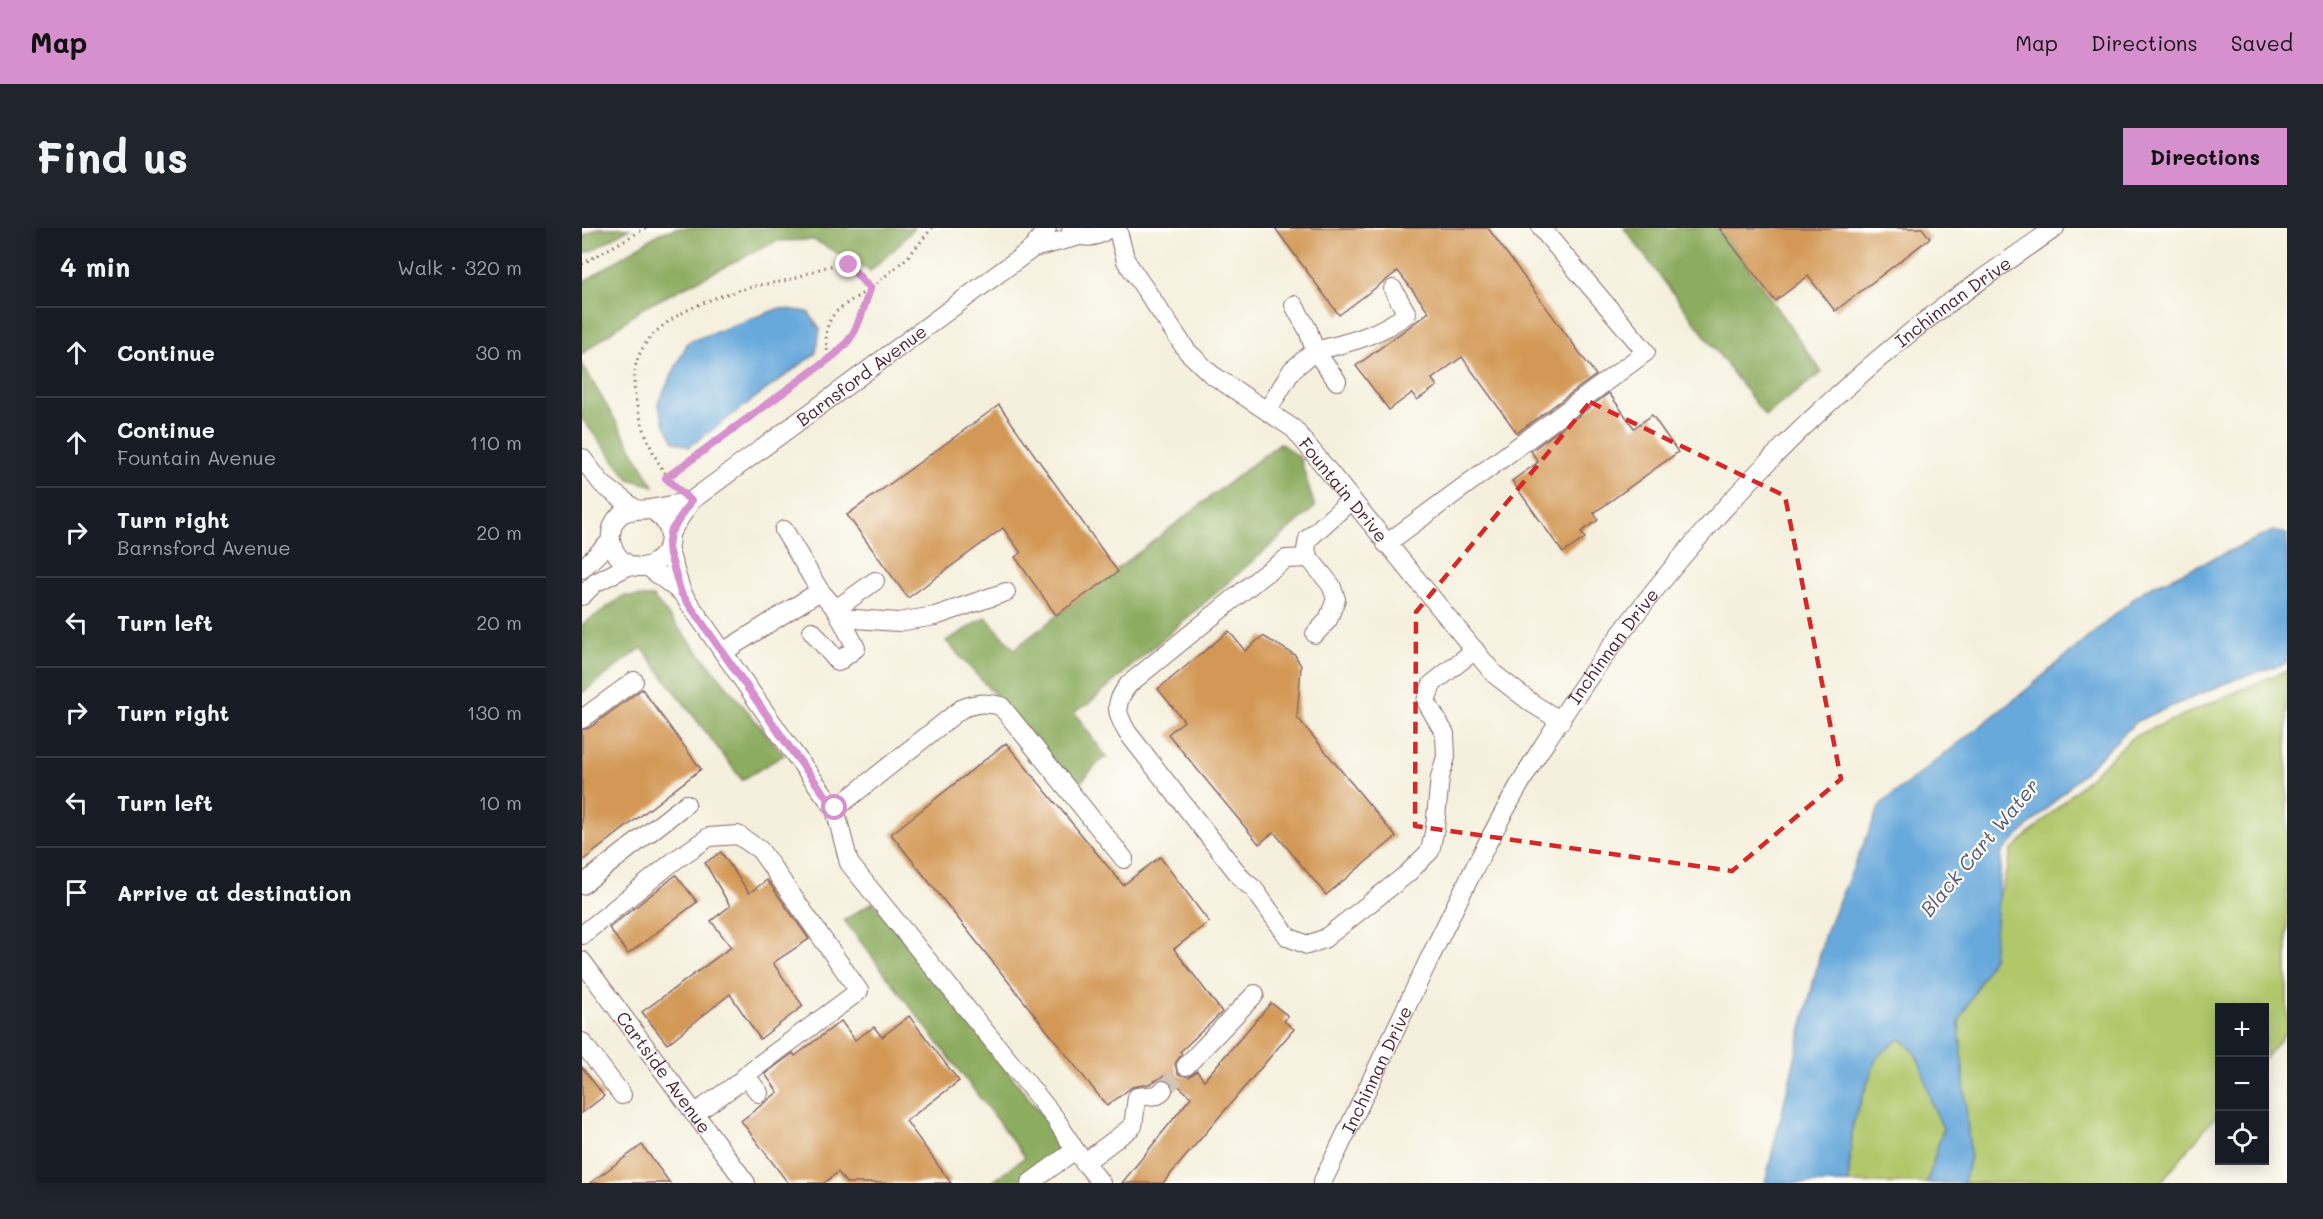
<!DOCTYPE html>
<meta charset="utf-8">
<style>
:root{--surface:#171b24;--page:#20242c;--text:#f1f3f6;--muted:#9ea1a6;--line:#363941;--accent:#d690ce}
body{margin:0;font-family:Mali,sans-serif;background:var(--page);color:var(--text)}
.controls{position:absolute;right:18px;bottom:18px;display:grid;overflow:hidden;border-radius:0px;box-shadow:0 3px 15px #0003}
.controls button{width:54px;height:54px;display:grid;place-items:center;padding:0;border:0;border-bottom:2px solid var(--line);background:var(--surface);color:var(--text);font:30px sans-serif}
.stop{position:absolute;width:18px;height:18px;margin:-14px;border:4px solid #d690ce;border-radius:50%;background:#fff}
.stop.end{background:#d690ce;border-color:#fff;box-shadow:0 2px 6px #0008}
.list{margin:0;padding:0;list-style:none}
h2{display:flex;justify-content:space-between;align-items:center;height:78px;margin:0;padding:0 24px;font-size:26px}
h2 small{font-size:20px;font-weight:400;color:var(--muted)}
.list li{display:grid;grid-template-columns:39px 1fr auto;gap:18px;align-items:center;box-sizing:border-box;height:90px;padding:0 24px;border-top:2px solid var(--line)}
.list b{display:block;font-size:22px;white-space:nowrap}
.list p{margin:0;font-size:20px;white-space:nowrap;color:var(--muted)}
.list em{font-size:20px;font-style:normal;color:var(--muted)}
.icon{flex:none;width:33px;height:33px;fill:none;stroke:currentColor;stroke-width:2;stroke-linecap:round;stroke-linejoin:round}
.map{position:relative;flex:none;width:1705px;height:955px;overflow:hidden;border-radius:0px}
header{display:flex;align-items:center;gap:36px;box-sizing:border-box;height:84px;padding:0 30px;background:var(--accent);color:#111}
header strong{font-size:28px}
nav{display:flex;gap:33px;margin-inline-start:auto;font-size:21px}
.intro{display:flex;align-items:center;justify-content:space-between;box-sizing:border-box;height:144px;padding:0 36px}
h1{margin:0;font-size:42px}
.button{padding:15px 27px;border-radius:0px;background:var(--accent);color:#111;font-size:21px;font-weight:700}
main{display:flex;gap:36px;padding:0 36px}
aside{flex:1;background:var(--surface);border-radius:0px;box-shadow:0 3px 15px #0003}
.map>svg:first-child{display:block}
</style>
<header>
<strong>Map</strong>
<nav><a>Map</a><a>Directions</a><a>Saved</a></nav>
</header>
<div class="intro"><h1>Find us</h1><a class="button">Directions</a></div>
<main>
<aside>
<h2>4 min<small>Walk · 320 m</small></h2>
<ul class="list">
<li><svg class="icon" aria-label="ahead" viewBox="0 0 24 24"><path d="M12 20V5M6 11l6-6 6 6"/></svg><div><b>Continue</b></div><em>30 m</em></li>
<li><svg class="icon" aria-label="ahead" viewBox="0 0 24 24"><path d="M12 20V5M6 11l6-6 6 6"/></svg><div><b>Continue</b><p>Fountain Avenue</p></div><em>110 m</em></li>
<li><svg class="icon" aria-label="right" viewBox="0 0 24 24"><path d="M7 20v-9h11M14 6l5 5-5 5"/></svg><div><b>Turn right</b><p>Barnsford Avenue</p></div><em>20 m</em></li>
<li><svg class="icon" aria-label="left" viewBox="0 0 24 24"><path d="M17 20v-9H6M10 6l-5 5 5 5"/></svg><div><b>Turn left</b></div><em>20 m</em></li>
<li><svg class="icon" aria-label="right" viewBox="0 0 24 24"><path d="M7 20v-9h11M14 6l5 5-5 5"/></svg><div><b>Turn right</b></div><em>130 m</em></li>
<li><svg class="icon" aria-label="left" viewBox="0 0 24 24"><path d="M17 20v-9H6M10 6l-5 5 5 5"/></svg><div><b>Turn left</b></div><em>10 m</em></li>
<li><svg class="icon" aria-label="arrive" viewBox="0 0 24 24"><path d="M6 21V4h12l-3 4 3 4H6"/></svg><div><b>Arrive at destination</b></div></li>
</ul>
</aside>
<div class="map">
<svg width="1705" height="955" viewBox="0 0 1705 955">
<rect width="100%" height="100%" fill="#fdfcf7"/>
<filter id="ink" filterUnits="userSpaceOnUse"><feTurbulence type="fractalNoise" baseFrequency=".0167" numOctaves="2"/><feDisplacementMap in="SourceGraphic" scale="12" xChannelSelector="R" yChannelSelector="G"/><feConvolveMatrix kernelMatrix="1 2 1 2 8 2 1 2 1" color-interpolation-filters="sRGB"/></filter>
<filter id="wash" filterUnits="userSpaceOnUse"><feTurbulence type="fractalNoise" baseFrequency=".008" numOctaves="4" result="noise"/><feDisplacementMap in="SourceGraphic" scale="24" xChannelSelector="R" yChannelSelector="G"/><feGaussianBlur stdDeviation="1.35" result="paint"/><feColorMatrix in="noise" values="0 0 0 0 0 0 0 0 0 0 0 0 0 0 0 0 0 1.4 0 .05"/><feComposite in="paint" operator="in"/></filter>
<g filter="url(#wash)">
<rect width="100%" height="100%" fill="#f5f0dd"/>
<g fill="#b0c76b" stroke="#7d734b" stroke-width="1.5">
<polygon points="1705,442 1705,803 1683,830 1682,780 1638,780 1637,884 1578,955 1382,955 1388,927 1377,794 1411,729 1414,682 1430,622 1551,509"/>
<polygon points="1317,811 1328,816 1342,844 1349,874 1361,900 1345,955 1266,955 1271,895 1295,829"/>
</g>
<g fill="#8cac5f" stroke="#6b6645" stroke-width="1.5">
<polygon points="16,0 48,0 9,23 0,25 0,9"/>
<polygon points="94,0 332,0 316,18 288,43 232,12 194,13 61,80 0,126 0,55 76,6"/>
<polygon points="1042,0 1138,0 1240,144 1183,188"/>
<polygon points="0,136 72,258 47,251 0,191"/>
<polygon points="698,215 718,230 733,279 505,477 492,484 525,530 521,530 495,558 364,413 404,389 432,421"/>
<polygon points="41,368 71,369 202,527 160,552 60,420 0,465 0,397"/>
<polygon points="291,674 477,908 472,928 437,955 409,955 443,929 262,692"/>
</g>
<g fill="#67a9db" stroke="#586483" stroke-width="1.5">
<polygon points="198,80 226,84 238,101 234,125 107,219 92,213 83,197 76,175 106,114"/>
<path d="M1691,303l14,3v129l-51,16 -99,42 -135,131 -9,105 -34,65 11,133 -6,28h-37l16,-55c-4,-9 -9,-18 -12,-27 -7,-21 -9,-52 -32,-62l-22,18 -24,66 -5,60h-83l60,-250 56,-129 144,-113 119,-101z"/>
</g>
<g id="blocks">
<g fill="#d39855">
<polygon points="693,0 906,0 1014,147 935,205 880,129 850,151 855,158 835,172 830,165 807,182 774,138 847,84 816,43 757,87"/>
<polygon points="1137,0 1340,0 1348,10 1253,83 1226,48 1193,73"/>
<polygon points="1027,165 1052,200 1070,187 1096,224 1012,285 1016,292 999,304 1003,310 981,325 930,253 956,234 949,223"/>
<polygon points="417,177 536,344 474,387 433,329 439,325 421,300 326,370 265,287"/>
<polygon points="647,403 663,423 681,408 713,427 719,438 715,489 814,609 744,667 692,604 677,616 586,506 602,493 576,461"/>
<polygon points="60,461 119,541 0,633 0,502 7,500"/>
<polygon points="424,515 541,657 578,629 627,694 592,721 640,784 598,824 600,826 593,836 596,846 607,849 615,843 622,852 689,775 706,788 702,793 712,801 581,955 540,955 609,869 584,847 567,856 550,859 525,878 309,606"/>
<polygon points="139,624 167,665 185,652 227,711 191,735 221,778 178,811 148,766 85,816 60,784 149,719 129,693 148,678 123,635"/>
<polygon points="94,647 115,674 46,726 27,700"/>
<polygon points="327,788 377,853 324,893 369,955 264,955 256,944 242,955 206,955 159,893 196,864 183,846 211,825 213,828 259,793 273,812 292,799 300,809"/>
<polygon points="0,839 22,868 0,885"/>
<polygon points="60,917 88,955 8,955"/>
</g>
</g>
</g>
<g filter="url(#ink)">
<use href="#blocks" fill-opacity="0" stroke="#866869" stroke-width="1.5"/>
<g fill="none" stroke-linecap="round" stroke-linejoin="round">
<polyline stroke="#d3c6b9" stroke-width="18" stroke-dasharray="18 9" stroke-linecap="butt" points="581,862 604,838"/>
<defs>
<g id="minor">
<path id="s1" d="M535,0l9,33 61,90 24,23 83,55 200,245 39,30 28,17"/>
<path d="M489,3c12,8 26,8 37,-3"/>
<polyline points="451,20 498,8"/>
<path d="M712,77l14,25 7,21c36,-9 62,-15 92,-37l-14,-25"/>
<polyline points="685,183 710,142 733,123 755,153"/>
<polyline points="0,230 20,256 52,280"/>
<path d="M67,281c50,25 -2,83 -32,46 -4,-6 -7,-15 -6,-22 4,-24 21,-23 39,-24 14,-2 27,-5 41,-8"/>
<path id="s2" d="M88,305l21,-32 342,-253 14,-20"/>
<polyline points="804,316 1064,124 959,0"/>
<polyline points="86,320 100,365"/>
<path d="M727,330l-23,1 -23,16 -134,109c-15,19 -14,27 -2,48l116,148 11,9 34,48 19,8 17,-6 83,-65 23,-23 5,-23 5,-51 6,-20 -1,-23 -19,-33 6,-17 43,-34"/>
<path d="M65,338l35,27 110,158 43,58 126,-100c14,-6 24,-7 40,-3l123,153"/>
<polyline points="0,341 29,313"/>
<polyline points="0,368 13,355 48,337"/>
<polyline points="254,381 293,353"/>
<polyline points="259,390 316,394 353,388 424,364"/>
<polyline points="230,403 256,434 274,420 254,381 238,363"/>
<polyline points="733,406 746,392 754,371 749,357 727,330 724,322 726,311 769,272"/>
<polyline points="141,424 238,363 202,302"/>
<polyline points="0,491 52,453"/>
<polyline points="253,581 267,635 473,890 493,922"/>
<polyline points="0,657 104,576"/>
<polyline points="0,707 92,633 127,609 156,607 178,622 277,763 170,842 155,856 112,886"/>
<path id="s3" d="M0,733l164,222"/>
<polyline points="0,814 40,867"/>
<polyline points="604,838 673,766"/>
<polyline points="164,848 177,865"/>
<polyline points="502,935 551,898 555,869 576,867 581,862"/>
<polyline points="448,955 493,922 519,955"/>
<path id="s4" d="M740,955c34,-70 67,-140 101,-211 34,-70 68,-140 108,-207 101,-163 230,-312 380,-433 46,-37 96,-70 144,-104"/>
</g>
</defs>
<use href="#minor" stroke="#866869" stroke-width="20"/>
<g stroke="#866869" stroke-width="3" stroke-dasharray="1.5 4.5" stroke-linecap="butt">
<polyline points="0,36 64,0"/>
<polyline points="84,250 257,124 274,104 288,61 326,29 350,0"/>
<path d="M95,259c-18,-17 -29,-44 -36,-67 -6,-18 -10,-41 -4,-59 12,-42 77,-65 115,-74 11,-3 24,-4 36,-7 19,-5 40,-18 61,-15l21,24c-34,21 -51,27 -41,70"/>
</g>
<use href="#minor" stroke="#fff" stroke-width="18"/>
</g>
</g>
<g fill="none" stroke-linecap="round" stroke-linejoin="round" filter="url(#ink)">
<path stroke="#d690ce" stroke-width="8" d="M253,580l-43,-57 -111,-158 -13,-45 2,-15 21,-32 -25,-23 163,-119c29,-21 30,-39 41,-70l-21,-24"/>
</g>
<path fill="none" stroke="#d62828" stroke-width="4.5" stroke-dasharray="12 8" stroke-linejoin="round" d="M1008,174l195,94 56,283 -109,92 -317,-45 1,-214z"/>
<g text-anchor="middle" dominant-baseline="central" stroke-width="4.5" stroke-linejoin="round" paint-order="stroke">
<g font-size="18" fill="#4a1f2b" stroke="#fdfcf7">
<text stroke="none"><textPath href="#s4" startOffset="1098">Inchinnan Drive</textPath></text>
<text stroke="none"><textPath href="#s2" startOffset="250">Barnsford Avenue</textPath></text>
<text stroke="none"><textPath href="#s1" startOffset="354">Fountain Drive</textPath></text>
<text stroke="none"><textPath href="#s4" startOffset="612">Inchinnan Drive</textPath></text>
<text stroke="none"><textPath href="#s4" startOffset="126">Inchinnan Drive</textPath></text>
<text stroke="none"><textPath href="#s3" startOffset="138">Cartside Avenue</textPath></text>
</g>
<g font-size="20" font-style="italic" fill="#565671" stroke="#fdfcf7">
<text transform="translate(1397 619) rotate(-50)">Black Cart Water</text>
</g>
</g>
</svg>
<div class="controls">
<button>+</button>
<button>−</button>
<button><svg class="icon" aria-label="locate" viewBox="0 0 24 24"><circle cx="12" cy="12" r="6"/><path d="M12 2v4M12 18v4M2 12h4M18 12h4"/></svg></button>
</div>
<div class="stop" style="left:253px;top:580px"></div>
<div class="stop end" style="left:267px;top:37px"></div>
</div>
</main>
